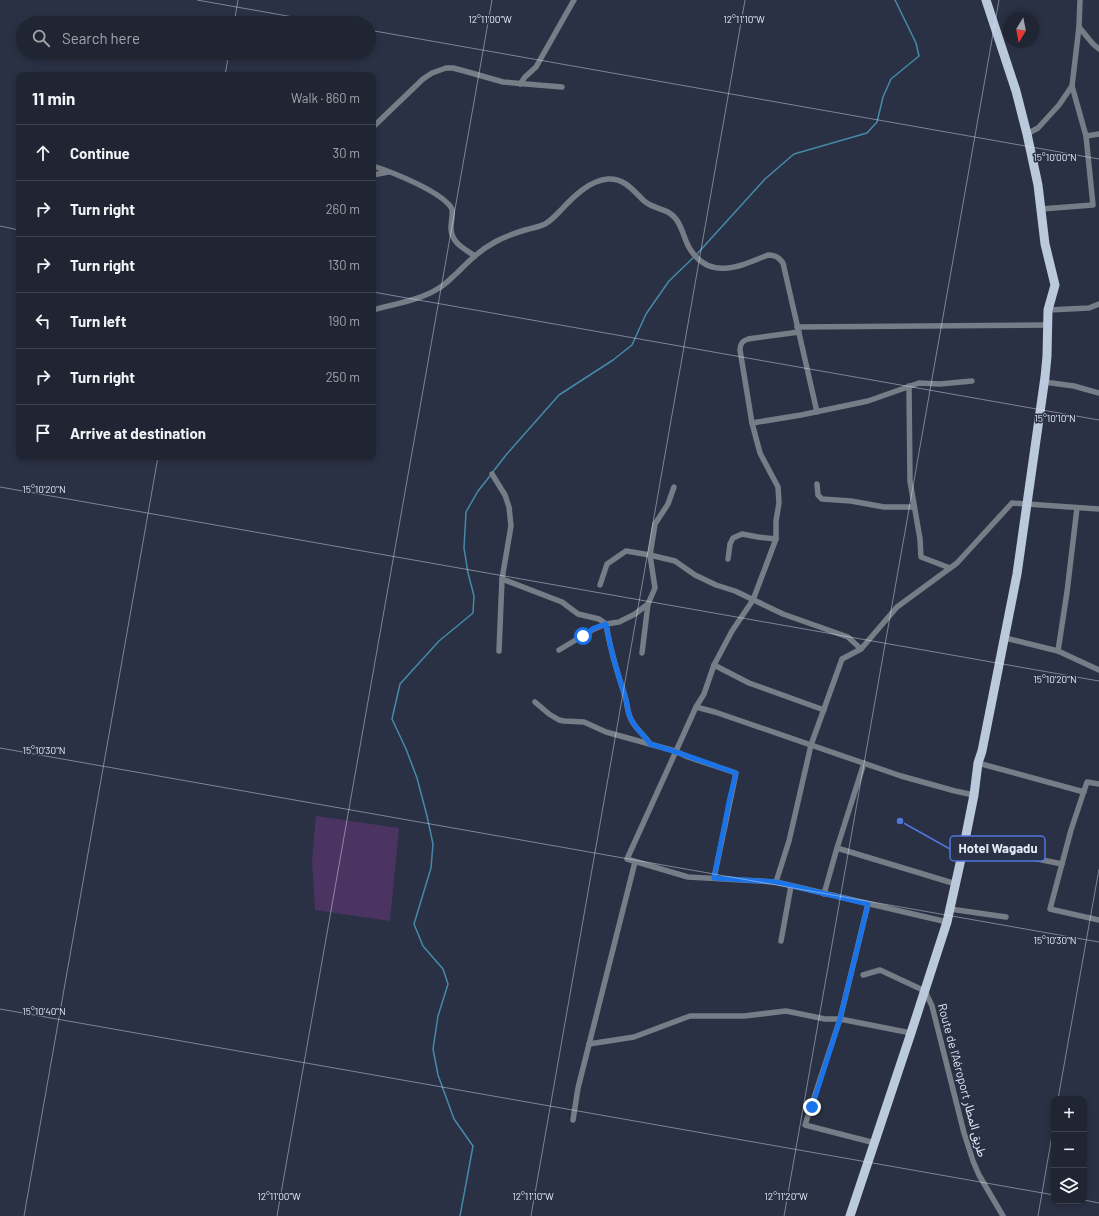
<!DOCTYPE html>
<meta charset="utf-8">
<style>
:root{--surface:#202533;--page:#2d313f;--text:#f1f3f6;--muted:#a2a5ac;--line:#3d424e}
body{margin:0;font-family:Barlow,"Noto Sans Arabic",sans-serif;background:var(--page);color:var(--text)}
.controls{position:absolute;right:12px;bottom:12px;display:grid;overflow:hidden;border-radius:8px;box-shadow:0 2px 6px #0003}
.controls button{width:36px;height:36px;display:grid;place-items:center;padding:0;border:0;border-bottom:1px solid var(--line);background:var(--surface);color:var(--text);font:20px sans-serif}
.compass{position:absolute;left:1003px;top:12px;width:36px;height:36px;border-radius:50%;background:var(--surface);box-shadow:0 2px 6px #0003;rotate:190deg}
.stop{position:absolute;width:12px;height:12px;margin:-9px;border:3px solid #1a73e8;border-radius:50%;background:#fff}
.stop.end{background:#1a73e8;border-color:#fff;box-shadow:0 1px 4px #0008}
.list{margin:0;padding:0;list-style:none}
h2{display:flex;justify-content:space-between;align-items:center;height:52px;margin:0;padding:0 16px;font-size:17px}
h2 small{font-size:13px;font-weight:400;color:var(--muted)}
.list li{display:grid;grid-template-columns:26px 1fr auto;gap:12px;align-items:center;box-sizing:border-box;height:56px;padding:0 16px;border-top:1px solid var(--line)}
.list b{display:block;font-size:15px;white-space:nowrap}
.list em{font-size:13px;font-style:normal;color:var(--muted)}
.icon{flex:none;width:22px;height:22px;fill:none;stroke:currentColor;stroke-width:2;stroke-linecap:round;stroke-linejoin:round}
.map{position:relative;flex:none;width:1099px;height:1216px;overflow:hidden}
.search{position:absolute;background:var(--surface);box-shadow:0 2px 6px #0003;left:16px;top:16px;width:360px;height:44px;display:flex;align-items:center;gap:10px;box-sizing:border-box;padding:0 14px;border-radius:22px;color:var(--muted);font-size:15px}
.panel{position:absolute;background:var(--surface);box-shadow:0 2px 6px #0003;left:16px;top:72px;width:360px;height:388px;border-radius:8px}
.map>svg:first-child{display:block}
</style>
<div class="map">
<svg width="1099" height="1216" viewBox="0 0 1099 1216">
<rect width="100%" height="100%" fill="#2a3144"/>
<polygon fill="#4b3462" points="316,816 399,828 390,921 315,910 312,861"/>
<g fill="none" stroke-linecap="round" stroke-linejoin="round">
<g stroke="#458aa9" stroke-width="1.5">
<polyline points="697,254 765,179 794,154 867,133 877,122 883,97 891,79 919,56 916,43 895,0"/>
<polyline points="492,473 506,455 559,395 613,360 632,345 646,314 669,281 694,257"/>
<polyline points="460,1216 473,1146 454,1119 438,1075 433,1049 438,1016 448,984 443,969 423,946 414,924 431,868 433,844 427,816 417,778 406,749 392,719 400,684 439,641 473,613 474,596 468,573 464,548 466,512 478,491 490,476"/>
</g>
<g stroke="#767d86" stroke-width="5.5">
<polyline points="1080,0 1079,27 1093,44 1099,49"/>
<polyline points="520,84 525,77 536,67 574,0"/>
<polyline points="373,127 423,79 432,73 446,68 453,68 468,72 503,82 562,87"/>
<polyline points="1027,134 1038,128 1059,105 1072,86 1079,27"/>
<polyline points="1086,136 1099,134"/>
<path d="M373,166c19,6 70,26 79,43 1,7 -1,13 -1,19 0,15 14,21 24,28"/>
<polyline points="373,175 388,172"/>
<polyline points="1041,209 1093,205 1086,136 1072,86"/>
<path d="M373,310c21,-6 48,-10 66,-22 7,-4 12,-10 18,-15 12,-12 23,-23 38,-31 9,-5 20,-9 30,-12 7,-2 14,-3 20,-6 7,-4 11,-9 16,-14 12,-13 29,-30 47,-31 16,-1 25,11 35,21 10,10 24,7 33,19 7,9 8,21 14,30 20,32 51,17 78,6 7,0 11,2 15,8l34,149"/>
<polyline points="1048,310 1089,308 1099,304"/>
<polyline points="797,327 1047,325"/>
<path d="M799,332l-51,7c-6,2 -8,5 -8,11l12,73 8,30 18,34 1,16 -3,18v18l-23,61 -21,31 -18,34 -10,29 -8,13 -69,152 61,18 88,5 171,40"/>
<polyline points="1044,382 1074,386 1099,393"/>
<polyline points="909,386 910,481 920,539 921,557 950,568"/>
<polyline points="752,423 801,415 868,401 919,383 940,384 972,381"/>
<polyline points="492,474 505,495 509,507 511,526 502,579 499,651"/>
<polyline points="817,484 818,495 822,499 851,501 884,507 914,507"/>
<polyline points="728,559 730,544 733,538 742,534 758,537 776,539"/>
<path d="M502,579l60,23 16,12 21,5 7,5c4,25 11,48 19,72 2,6 2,14 5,21 4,11 14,17 20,27"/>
<polyline points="600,585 607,564 626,551 650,555 675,561 695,575 716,585 735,591 783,614 848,637 861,649"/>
<polyline points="1005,638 1058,651 1099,670"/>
<polyline points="559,650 594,629 606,624 619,622 635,614 648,604"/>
<polyline points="1058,651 1067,592 1077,508"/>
<polyline points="642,653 648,604 655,588 650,555 655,524 668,504 674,487"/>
<polyline points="714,665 749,683 824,710"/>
<polyline points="535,702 549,714 559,720 564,721 584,722 606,732 675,751 688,757 736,773 714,878"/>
<polyline points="696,707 715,712 901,776 955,791 974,795"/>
<polyline points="978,763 1084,792"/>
<polyline points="1099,784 1087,782 1071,830 1050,909 1099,920"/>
<polyline points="964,844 1062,864"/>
<polyline points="837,848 956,884"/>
<polyline points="776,882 789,841 811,745 842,659 861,649 897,607 957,563 1012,503 1099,509"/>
<polyline points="824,894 837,848 864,763"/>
<polyline points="868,904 840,1019 805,1125 875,1143"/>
<polyline points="950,909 1006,917"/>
<polyline points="781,941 791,886"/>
<polyline points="863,975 880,970 925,991 932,1006 964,1133 973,1161 979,1175 1003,1216"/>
<polyline points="589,1044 634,1037 690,1016 744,1016 786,1011 825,1019 840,1019 911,1033"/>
<polyline points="573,1120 578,1088 635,862"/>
</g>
<polyline stroke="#bac9db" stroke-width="9" points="850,1216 911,1033 947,922 963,850 974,795 978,763 982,751 1017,574 1045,377 1047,356 1048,310 1055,285 1045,244 1038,185 1027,134 1016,91 986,0"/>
</g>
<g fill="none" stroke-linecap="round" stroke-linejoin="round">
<path stroke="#1a73e8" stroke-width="5" d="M583,636l11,-8 12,-4c4,25 11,48 19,72 2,6 2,14 5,21 4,11 14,17 20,27 29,8 57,19 86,29l-6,24 -16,81 62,4 92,22 -28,115 -28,88"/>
</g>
<path fill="none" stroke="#e4e9f5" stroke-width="1" stroke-opacity="0.45" d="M197,0l130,23M234,23l4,-23M369,30l730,129M225,75l4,-22M0,226l19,4M373,292l726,128M0,487l1099,194M0,748l1099,194M0,1009l1054,186M1058,1099l41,-230M1084,1200l15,3M24,1216l134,-759M277,1216l215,-1216M531,1216l214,-1216M784,1216l215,-1216M1038,1216l16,-92"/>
<g text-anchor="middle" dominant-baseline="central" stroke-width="3" stroke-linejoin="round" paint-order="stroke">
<g font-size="12" fill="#e4e9f5" stroke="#2a3144">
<text transform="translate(963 1080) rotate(75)">Route de l'Aéroport طريق المطار</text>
</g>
</g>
<g font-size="10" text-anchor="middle" fill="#e4e9f5" stroke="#2a3144" stroke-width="3" stroke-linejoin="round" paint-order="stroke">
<text x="490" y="23">12°11'00"W</text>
<text x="744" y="23">12°11'10"W</text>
<text x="1055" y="161">15°10'00"N</text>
<text x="1055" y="422">15°10'10"N</text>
<text x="44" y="493">15°10'20"N</text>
<text x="1055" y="683">15°10'20"N</text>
<text x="44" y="754">15°10'30"N</text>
<text x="1055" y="944">15°10'30"N</text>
<text x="44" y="1015">15°10'40"N</text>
<text x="279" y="1200">12°11'00"W</text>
<text x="533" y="1200">12°11'10"W</text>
<text x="786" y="1200">12°11'20"W</text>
</g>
<path fill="none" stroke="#4f75df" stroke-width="1.5" d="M900 821L950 849"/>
<circle fill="#4f75df" stroke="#2a3144" stroke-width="1.5" cx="900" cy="821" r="4"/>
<rect fill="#2a3144" stroke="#4f75df" stroke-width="1.5" x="950" y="836" width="95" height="25" rx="4"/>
<g font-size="13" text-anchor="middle" font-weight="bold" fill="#e4e9f5">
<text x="998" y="853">Hotel Wagadu</text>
</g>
</svg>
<div class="controls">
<button>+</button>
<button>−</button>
<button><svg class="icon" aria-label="layers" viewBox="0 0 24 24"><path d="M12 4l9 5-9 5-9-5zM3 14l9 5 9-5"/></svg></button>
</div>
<svg class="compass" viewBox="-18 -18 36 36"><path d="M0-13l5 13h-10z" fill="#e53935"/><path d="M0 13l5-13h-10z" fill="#a2a5ac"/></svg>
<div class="stop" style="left:583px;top:636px"></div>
<div class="stop end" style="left:812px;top:1107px"></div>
<div class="search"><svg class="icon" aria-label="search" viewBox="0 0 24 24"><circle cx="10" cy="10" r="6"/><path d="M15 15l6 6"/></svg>Search here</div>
<section class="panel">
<h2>11 min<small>Walk · 860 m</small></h2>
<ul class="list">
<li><svg class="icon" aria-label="ahead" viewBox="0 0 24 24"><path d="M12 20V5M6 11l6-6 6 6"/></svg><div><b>Continue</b></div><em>30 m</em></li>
<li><svg class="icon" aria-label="right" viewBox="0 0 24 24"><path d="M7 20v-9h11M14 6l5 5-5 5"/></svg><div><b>Turn right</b></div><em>260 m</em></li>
<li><svg class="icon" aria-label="right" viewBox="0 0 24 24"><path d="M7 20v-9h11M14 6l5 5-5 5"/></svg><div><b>Turn right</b></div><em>130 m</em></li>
<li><svg class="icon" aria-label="left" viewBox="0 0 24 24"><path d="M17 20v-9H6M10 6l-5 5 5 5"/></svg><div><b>Turn left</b></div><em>190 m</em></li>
<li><svg class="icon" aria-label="right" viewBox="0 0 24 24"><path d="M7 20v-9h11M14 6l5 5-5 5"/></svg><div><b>Turn right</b></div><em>250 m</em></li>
<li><svg class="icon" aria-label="arrive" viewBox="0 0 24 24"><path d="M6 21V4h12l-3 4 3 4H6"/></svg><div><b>Arrive at destination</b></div></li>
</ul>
</section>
</div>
